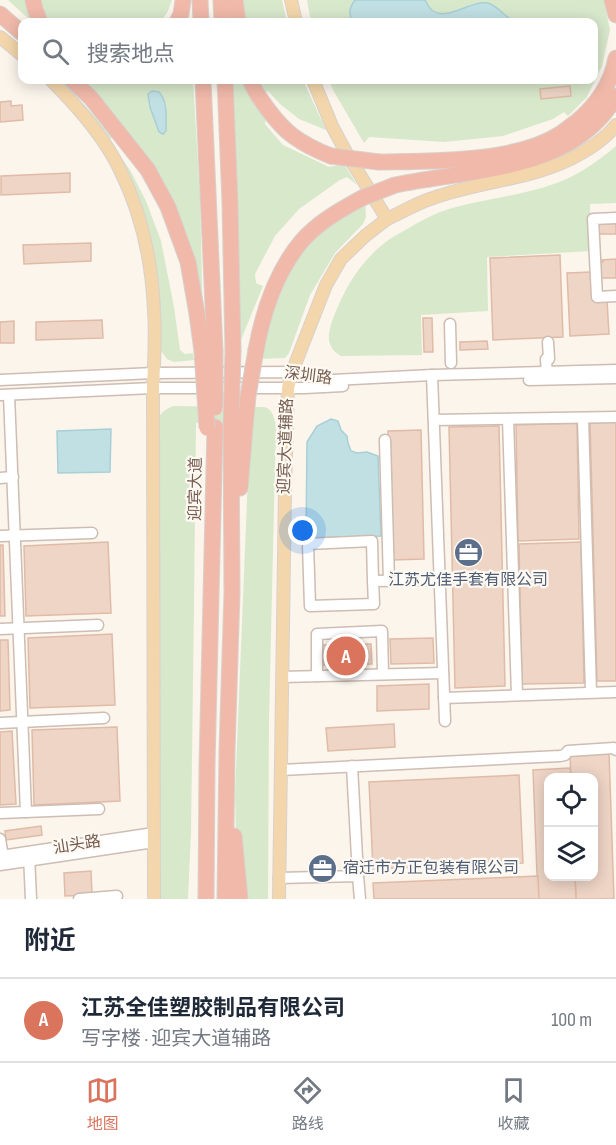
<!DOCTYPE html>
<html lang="zh">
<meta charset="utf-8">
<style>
:root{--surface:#fff;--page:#f6f6f7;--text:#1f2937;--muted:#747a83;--line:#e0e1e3;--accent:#da745c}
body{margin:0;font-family:"Sofia Sans Condensed","Noto Sans SC",sans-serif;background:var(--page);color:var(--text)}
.controls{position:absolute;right:18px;bottom:18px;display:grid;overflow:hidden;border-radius:12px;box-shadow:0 3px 15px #0003}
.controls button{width:54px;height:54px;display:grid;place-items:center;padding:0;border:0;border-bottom:2px solid var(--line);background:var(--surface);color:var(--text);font:30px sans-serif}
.you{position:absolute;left:303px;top:531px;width:21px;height:21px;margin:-15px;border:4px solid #fff;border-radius:50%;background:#1a73e8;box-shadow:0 0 0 9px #1a73e833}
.badge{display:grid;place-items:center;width:39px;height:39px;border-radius:50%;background:var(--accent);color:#fff;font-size:20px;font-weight:700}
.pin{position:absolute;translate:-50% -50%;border:3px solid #fff;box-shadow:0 2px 6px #0006}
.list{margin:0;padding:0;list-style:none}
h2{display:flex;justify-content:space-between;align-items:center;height:78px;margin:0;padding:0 24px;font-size:26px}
h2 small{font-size:20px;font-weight:400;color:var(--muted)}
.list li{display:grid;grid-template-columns:39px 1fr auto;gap:18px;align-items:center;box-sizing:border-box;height:84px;padding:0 24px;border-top:2px solid var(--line)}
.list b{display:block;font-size:22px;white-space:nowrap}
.list p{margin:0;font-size:20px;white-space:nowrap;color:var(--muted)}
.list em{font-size:20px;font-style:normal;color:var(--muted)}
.icon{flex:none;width:33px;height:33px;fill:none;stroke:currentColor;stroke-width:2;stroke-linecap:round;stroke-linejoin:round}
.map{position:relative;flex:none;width:616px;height:899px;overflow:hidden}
.search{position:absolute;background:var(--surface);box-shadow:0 3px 15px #0003;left:18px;right:18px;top:18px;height:66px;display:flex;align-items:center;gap:15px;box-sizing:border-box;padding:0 21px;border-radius:12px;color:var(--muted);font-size:22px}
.sheet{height:162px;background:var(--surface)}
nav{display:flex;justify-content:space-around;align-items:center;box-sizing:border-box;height:84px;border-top:2px solid var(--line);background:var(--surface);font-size:16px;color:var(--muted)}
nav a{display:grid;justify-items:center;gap:3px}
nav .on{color:var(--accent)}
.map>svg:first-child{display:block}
</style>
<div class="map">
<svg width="616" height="899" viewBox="0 0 616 899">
<rect width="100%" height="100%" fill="#fbf5ec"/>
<g fill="#d8e8cb">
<polygon points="8,0 172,0 168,11 161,22 32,22"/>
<polygon points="237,0 282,0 287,22 241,22"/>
<polygon points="307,0 604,0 610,30 602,66 587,97 568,116 564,112 553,119 503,136 444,142 369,137 364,143 333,90 329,80 594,80 594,22 311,22"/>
<polygon points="57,80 62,80 113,137 109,140 130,170 146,201 161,241 174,307 180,350 185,354 193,353 194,360 174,362 167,359 159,348 155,269 122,164"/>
<polygon points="77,80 193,80 200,197 203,327 176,214"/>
<polygon points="229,80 240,80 266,119 265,124 283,145 329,167 344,164 357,185 347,177 340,180 299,209 275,236 255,274 256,283 263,286 238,347"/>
<polygon points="254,80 303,80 326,130 299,119 280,104 268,91 262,94"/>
<path d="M616,146v57l-26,1 1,47 -104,6 1,54 -67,4 1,40 -81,1c-17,-10 -13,-24 -7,-40 11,-28 25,-52 48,-71 8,-7 18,-12 27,-17 16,-10 33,-18 51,-22 31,-8 63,-11 94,-22 23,-8 43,-22 62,-38z"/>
<polygon points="365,200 366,217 363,224 335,253 310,295 289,353 285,358 257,359 285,269 305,242"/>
<path d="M173,406l91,1c9,2 10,11 12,19l-7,293 -1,180h-25l-7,-66 -1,-39 15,-367 -54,-4 -2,182 -3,228 -3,66h-30l-1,-477c3,-9 7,-12 16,-16z"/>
</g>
<g fill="#c1e0e4" stroke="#a8cfd5" stroke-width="1.5">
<path d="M355,0h70c2,4 5,9 8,11 15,10 38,-11 55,-8 10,3 18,15 27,19h-162c-5,-8 -4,-14 2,-22z"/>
<path d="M152,91l7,1c9,9 7,27 7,39l-3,3 -4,-2 -9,-25 -2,-13z"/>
<polygon points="331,419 338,421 341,430 347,436 348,443 351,451 357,453 367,452 378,456 381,536 306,538 307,442 317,426"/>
<polygon points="111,429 110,472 58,473 57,431"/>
</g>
<g fill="#eed5c6" stroke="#e0bba7" stroke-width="1.5">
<polygon points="570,86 571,96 541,99 540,89"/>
<polygon points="11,101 11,106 22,105 23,120 0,122 0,102"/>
<polygon points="70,173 70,192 1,195 1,176"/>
<polygon points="616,222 616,234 598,234 598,223"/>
<polygon points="91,243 91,261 24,264 23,245"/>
<polygon points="560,255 563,337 493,340 490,258"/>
<polygon points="616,259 616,278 599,278 598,262 603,262 602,260"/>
<polygon points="592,272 593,301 607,300 609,334 570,336 567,273"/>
<polygon points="423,318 432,318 433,352 424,352"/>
<polygon points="102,320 103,338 36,340 36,322"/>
<polygon points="14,321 14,343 0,343 0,322"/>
<polygon points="487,341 488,349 460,350 460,342"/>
<polygon points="616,422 616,681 597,681 590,423"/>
<polygon points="577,423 579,539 518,541 516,425"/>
<polygon points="499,426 505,686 455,688 449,427"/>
<polygon points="421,430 424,559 392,560 388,431"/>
<polygon points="108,542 111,613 26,616 24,546"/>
<polygon points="581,542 584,683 522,684 519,544"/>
<polygon points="0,545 3,545 5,616 0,616"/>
<polygon points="112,634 115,705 30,708 28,638"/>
<polygon points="433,638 434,663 391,664 390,639"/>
<polygon points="0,640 8,640 10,710 0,711"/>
<polygon points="371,644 372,664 322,665 322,645"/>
<polygon points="429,684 429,709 377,711 377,686"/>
<polygon points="394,724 395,747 328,751 326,728"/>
<polygon points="117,727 120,801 34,805 32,730"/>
<polygon points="12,731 16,804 0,805 0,732"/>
<polygon points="609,753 614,899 576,899 575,876 594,876 594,778 571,778 570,754"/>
<polygon points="570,768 571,778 548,778 548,876 575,876 576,899 538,899 533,770"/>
<polygon points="519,775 523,863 373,869 369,782"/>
<polygon points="41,826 42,835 6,840 5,831"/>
<polygon points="91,871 92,895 65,896 64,873"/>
<polygon points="538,876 539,899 374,899 373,883"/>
</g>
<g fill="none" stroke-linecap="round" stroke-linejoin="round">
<defs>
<g id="minor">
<polyline points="616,218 593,219 597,297 616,296"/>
<polyline points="450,324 451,363"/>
<polyline points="548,342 549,359"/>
<polyline points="546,359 547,379"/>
<polyline points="432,375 445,721"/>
<polyline points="0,380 154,373 292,372 333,380 432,375 616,370"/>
<polyline points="529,380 616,378"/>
<polyline points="0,395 153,388 305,388 343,386"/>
<polyline points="9,395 26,812"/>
<polyline points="583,418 591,692"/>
<polyline points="508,419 517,695"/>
<polyline points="434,420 616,417"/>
<polyline points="385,440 389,581"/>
<polyline points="0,478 13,477"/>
<polyline points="0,536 92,533"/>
<polyline points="373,581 372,541 308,544 310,606 374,604 373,581 439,580"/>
<polyline points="0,629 98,625"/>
<polyline points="317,676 317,634 382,631 383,674"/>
<polyline points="282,677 443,673"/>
<polyline points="444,698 616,692"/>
<polyline points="0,723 104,718"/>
<polyline points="352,766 358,876"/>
<polyline points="281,770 560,756 565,755 568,751 614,748 616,750"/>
<polyline points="0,813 99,809"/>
<polyline points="0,839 4,862"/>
<polyline points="29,855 31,899"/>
<polyline points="0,856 154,833"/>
<polyline points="0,865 154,842"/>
<polyline points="279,878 358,876 360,899"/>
<polyline points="79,899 117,896"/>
</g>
<g id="major">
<polyline points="291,0 296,22"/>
<polyline points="0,37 22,55"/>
<path d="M51,80c26,26 53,56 69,90 22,44 32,92 34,141 2,25 0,52 -1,77l1,511"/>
<path d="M387,219c15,-7 30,-16 46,-21 49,-18 102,-18 147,-44 14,-8 26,-16 36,-29"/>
<polyline points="279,899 285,489 288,388 292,372 326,285 341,259 365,236 387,219 347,154 332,126 313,80"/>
</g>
<g id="highway">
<polyline points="33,0 35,9 40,22"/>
<polyline points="200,0 201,22"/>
<polyline points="221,0 222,22"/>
<polyline points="235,0 238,22"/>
<polyline points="612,0 616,15"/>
<polyline points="0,14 22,33"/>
<polyline points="177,22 181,14 183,0"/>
<polyline points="72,80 91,98 148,170 168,207 188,262 197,314 202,351"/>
<polyline points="203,80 215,351"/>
<polyline points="225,80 230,202 233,350"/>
<path d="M250,80c7,17 28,45 43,56 11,8 25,15 38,20"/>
<path d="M379,162c52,-1 136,1 181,-28 5,-3 10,-8 15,-11 21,-17 36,-38 41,-65"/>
<path d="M395,185c75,-16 179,-13 221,-89"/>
<path d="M256,350c7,-38 20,-78 45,-108 16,-19 39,-32 61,-44"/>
<polyline points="240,488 245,427"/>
<polyline points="234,836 240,899"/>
<polyline points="206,899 207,766 215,427"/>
<polyline points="225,899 227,751 232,593 231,427"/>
</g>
</defs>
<use href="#minor" stroke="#cdbdb2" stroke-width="13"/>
<use href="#major" stroke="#d8d1ce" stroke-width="14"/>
<use href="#highway" stroke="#d8d1ce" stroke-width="17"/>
<use href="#minor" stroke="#fff" stroke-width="10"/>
<use href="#major" stroke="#f3d6ab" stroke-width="12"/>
<use href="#highway" stroke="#f0b9a9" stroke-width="15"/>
<defs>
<g id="highway-bridge">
<polyline points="331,156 379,162"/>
<polyline points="362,198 395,185"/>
<polyline points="202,351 207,428"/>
<polyline points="215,408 215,351"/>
<polyline points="231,427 233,350"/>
<polyline points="245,427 248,396 256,350"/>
</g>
</defs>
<use href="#highway-bridge" stroke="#d8d1ce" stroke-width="17" stroke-linecap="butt"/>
<use href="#highway-bridge" stroke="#f0b9a9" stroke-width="15"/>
</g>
<defs>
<symbol id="office-disc" viewBox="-11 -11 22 22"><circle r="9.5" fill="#5c6f8a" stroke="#fef9f2"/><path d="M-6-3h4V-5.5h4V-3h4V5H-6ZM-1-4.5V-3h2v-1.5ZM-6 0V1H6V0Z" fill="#fff"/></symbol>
</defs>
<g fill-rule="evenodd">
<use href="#office-disc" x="452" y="536" width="33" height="33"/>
<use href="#office-disc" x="306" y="852" width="33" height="33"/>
</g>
<g text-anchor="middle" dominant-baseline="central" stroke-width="4.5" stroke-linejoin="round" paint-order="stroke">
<g font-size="16" fill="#755c50" stroke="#fef9f2">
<text transform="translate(308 376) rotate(7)">深圳路</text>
<text transform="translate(286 446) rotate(-88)">迎宾大道辅路</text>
<text transform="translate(196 489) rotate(-89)">迎宾大道</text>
<text transform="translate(77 845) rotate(-9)">汕头路</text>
</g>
<g font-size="16" fill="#4e5e75" stroke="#fef9f2">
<text x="468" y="580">江苏尤佳手套有限公司</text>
<text x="343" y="868" text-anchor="start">宿迁市方正包装有限公司</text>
</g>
</g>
</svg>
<div class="controls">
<button><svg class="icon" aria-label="locate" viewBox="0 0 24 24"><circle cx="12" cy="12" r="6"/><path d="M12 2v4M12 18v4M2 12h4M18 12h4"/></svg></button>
<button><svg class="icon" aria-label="layers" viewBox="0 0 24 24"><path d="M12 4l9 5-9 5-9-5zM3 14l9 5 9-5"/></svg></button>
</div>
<div class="you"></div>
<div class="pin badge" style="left:346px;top:656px">A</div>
<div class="search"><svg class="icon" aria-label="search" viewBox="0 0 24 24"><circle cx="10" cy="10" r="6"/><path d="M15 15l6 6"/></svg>搜索地点</div>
</div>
<section class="sheet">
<h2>附近<small></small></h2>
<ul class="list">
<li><span class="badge">A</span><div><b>江苏全佳塑胶制品有限公司</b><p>写字楼 · 迎宾大道辅路</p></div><em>100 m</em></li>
</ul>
</section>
<nav>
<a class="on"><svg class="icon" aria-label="map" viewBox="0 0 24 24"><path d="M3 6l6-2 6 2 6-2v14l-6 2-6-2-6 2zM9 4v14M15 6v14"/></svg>地图</a>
<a><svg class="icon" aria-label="directions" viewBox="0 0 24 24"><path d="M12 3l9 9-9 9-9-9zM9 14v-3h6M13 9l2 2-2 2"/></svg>路线</a>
<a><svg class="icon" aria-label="saved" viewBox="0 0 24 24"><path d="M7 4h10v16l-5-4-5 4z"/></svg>收藏</a>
</nav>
